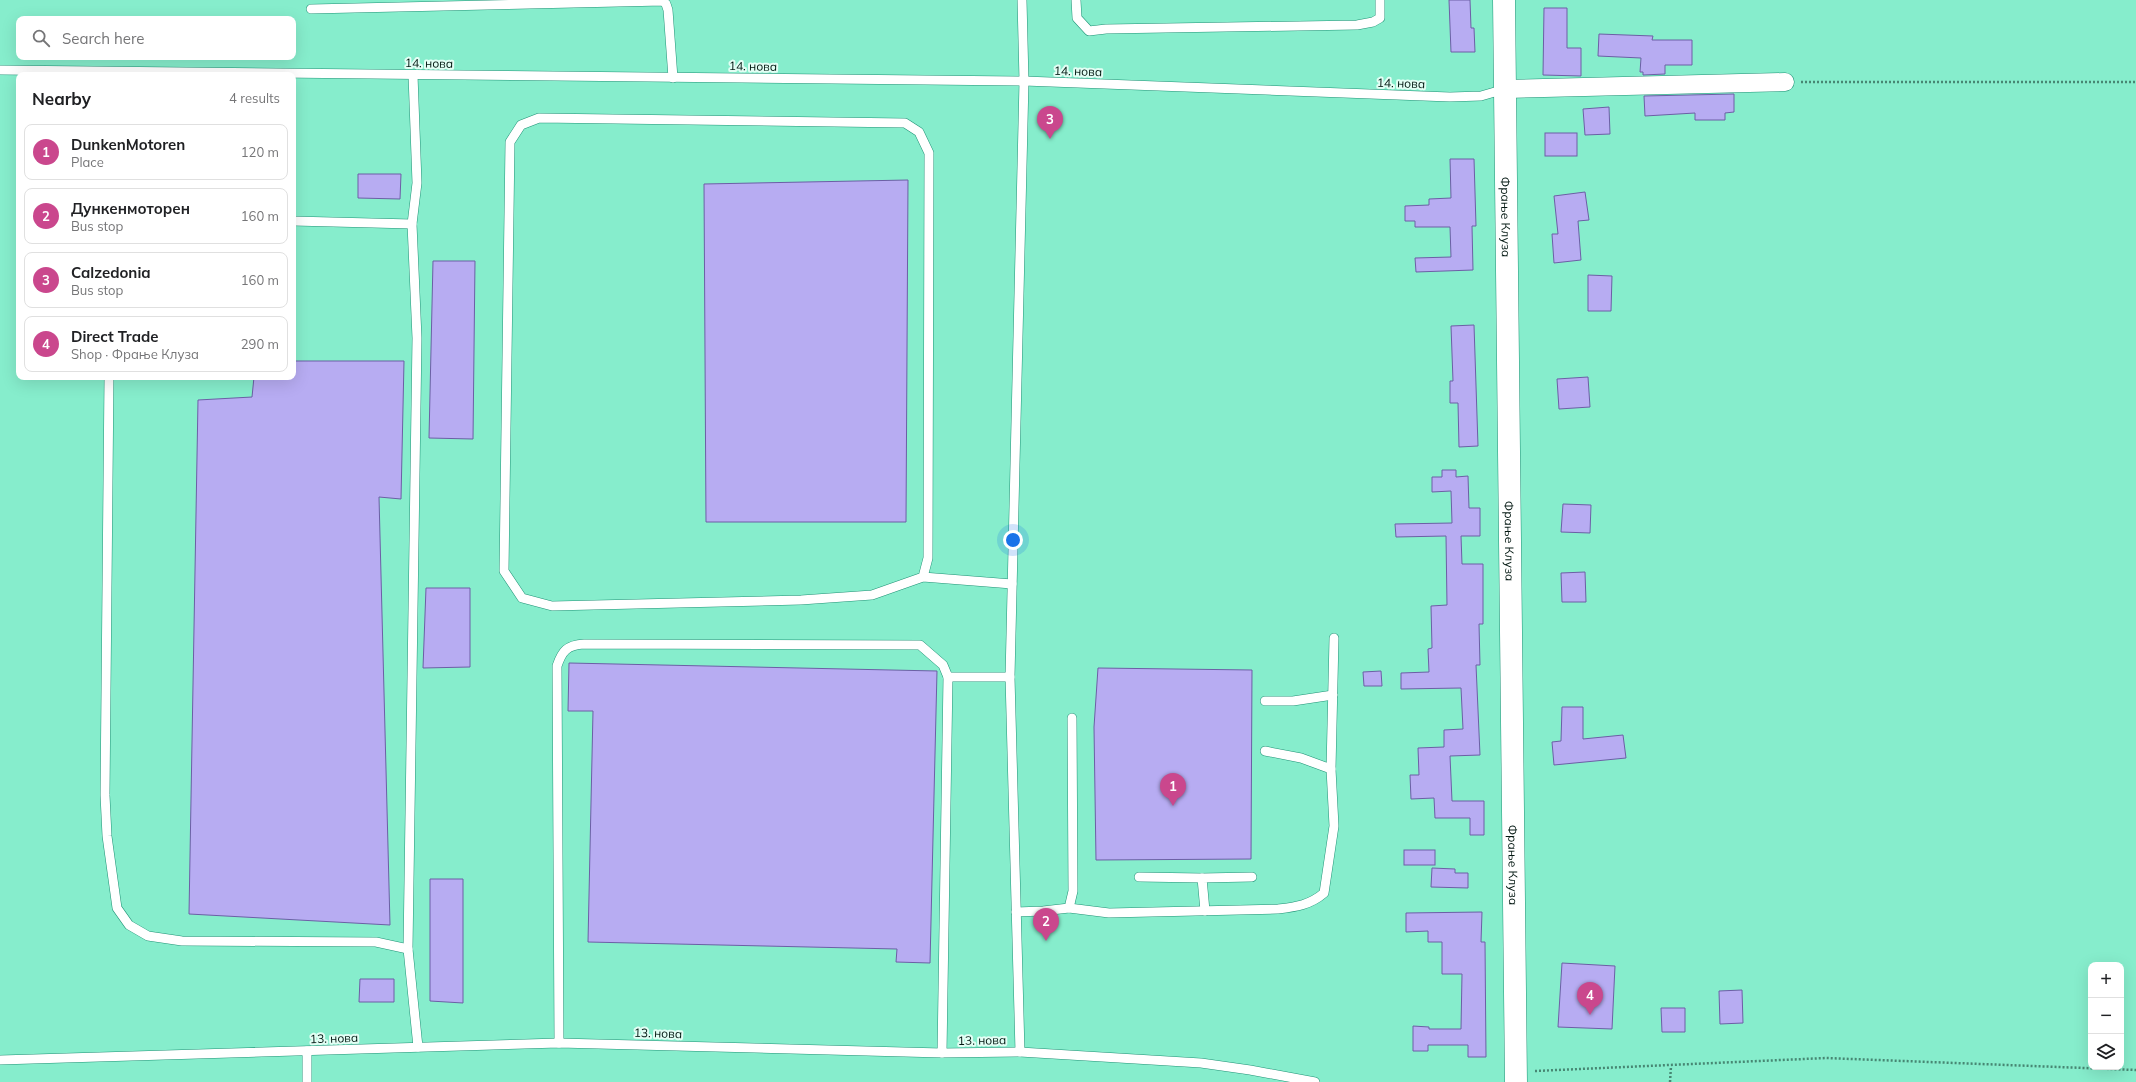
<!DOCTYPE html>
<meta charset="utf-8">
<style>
:root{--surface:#fff;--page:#f2f2f2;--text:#202124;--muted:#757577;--line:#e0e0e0;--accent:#ca478d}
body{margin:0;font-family:Mulish,sans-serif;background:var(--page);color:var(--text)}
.controls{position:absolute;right:12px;bottom:12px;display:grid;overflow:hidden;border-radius:8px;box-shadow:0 4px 16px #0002}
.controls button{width:36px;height:36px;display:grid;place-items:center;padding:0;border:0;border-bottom:1px solid var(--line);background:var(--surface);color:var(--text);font:20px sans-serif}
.you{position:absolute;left:1013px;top:540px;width:14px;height:14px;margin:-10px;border:3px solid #fff;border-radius:50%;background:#1a73e8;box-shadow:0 0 0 6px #1a73e833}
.badge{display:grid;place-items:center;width:26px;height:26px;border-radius:50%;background:var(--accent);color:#fff;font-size:13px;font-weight:700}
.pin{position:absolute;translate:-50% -33px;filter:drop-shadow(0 1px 2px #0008)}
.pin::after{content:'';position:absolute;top:21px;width:14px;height:12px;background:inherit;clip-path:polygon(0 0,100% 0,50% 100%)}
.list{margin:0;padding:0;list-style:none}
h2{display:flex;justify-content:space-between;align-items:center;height:52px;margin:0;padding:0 16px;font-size:17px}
h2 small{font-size:13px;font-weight:400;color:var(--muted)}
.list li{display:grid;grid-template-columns:26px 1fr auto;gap:12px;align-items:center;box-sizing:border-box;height:56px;margin:0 8px 8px;padding:0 8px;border:1px solid var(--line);border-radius:8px}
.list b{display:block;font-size:15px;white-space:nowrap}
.list p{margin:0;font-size:13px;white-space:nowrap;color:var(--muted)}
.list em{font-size:13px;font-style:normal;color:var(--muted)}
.icon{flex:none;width:22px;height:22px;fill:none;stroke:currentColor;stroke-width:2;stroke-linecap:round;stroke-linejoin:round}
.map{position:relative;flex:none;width:2136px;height:1082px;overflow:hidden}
.search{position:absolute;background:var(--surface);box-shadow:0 4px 16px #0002;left:16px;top:16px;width:280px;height:44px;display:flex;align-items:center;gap:10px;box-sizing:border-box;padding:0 14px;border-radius:8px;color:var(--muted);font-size:15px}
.panel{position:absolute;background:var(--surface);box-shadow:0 4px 16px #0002;left:16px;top:72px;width:280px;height:308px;border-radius:8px}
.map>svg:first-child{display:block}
</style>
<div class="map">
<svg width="2136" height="1082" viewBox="0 0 2136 1082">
<rect width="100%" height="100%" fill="#86edcc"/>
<g fill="#b7acf2" stroke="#6c5fa5">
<polygon points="1449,0 1470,0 1471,28 1474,28 1475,52 1451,52"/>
<polygon points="1544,8 1567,8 1567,48 1581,48 1581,76 1543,75"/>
<polygon points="1599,34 1653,36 1652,40 1692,40 1692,65 1665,65 1665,74 1643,75 1643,72 1640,72 1641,58 1598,56"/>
<polygon points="1734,94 1734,112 1725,113 1725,120 1695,120 1695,113 1645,116 1644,96"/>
<polygon points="1609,107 1610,134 1585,135 1583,109"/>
<rect x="1545" y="133" width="32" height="23"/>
<polygon points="1450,159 1474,159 1476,226 1472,226 1473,270 1416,272 1415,258 1451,257 1450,227 1415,227 1415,221 1405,221 1405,206 1429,205 1429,199 1451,198"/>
<polygon points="358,174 401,174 400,199 358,198"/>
<polygon points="908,180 906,522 706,522 704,184"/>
<polygon points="1585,192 1589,220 1578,221 1581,260 1554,263 1552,234 1558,234 1554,196"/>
<polygon points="433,261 475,261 473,439 429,438"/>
<polygon points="1588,275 1612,276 1611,311 1588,311"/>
<polygon points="1474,325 1478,446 1459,447 1458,403 1450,403 1450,381 1453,381 1451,326"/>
<polygon points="293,361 404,361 401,499 379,497 390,925 189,914 198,400 252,397 254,377 293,377"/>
<polygon points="1588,377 1590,407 1559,409 1557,379"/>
<polygon points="1442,470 1456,470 1456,477 1468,476 1469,508 1480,508 1480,536 1461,536 1462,564 1483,564 1483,624 1479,624 1480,665 1476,665 1480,755 1450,756 1452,801 1484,801 1484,835 1470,835 1470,818 1435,818 1434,798 1411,799 1410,775 1419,775 1418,748 1444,747 1444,730 1463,729 1461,688 1401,689 1401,673 1429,672 1428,649 1432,648 1431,606 1447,605 1446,536 1396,537 1395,524 1452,523 1451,491 1432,492 1432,477 1442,477"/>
<polygon points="1563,504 1591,505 1590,533 1561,532"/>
<polygon points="1585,572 1586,602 1562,602 1561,573"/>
<polygon points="426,588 470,588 470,667 423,668"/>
<polygon points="569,663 937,671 930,963 896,962 897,949 588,942 593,711 568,711"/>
<polygon points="1098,668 1252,670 1251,859 1096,860 1094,727"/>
<polygon points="1381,671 1382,686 1364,686 1363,672"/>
<polygon points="1562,707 1583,707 1583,739 1623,735 1626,758 1554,765 1552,742 1561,741"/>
<rect x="1404" y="850" width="31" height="15"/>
<polygon points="1432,868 1455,869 1455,873 1468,873 1468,888 1431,887"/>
<polygon points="430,879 463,879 463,1003 430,1001"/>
<polygon points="1482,912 1481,942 1485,942 1486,1057 1468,1057 1468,1045 1428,1045 1428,1051 1413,1051 1413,1026 1429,1027 1429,1029 1461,1029 1462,974 1442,974 1442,942 1428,942 1428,931 1406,932 1406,913"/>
<polygon points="1562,963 1615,966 1612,1029 1558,1027"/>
<polygon points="360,979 394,979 394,1002 359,1002"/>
<polygon points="1742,990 1743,1023 1720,1024 1719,991"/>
<polygon points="1661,1008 1685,1008 1685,1032 1662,1032"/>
</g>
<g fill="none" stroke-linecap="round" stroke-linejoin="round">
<defs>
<g id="service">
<polyline points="1076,0 1077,18 1089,31 1106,29 1357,25 1373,22 1380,18 1380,0"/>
<polyline points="311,9 663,1 666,4 668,10 673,78"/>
<polyline points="0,70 1024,81 1450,97 1481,96 1505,89"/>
<polyline points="413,75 417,183 412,224 417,338 408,949 418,1047"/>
<polyline points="293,221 412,224"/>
<polyline points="109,377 105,795 107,836 117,908 129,925 148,936 182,941 376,942 408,949"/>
<polyline points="923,577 928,558 929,153 919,132 905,123 539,118 521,125 510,142 504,571 522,598 552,606 801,600 872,595 923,577 1012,584"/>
<polyline points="948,677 1010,677"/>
<polyline points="1265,701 1293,701 1333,695"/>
<polyline points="1265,751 1301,758 1331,769"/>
<polyline points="1139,877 1202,878"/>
<path d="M1069,908l40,5 169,-4c18,-2 32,-4 46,-16l10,-67 -3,-57 3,-131"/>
<polyline points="1205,911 1202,878 1252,877"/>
<polyline points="1016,912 1043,911 1069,908 1073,891 1072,718"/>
<path d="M559,1043l-2,-377c5,-15 10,-21 27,-22l336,1 23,20 5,12 -6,376"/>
<polyline points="1020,1052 1010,677 1024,81 1022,0"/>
<polyline points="0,1060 559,1043 942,1053 1020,1052 1201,1063 1250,1070 1315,1082"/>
<polyline points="307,1082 307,1051"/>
</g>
<polyline id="minor" points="1505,89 1785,82"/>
<g id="secondary">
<path id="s1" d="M1504,0l12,1082"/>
</g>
</defs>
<use href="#service" stroke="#1f9376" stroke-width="10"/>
<use href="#minor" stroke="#1f9376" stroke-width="19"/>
<use href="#secondary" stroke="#1f9376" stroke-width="23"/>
<g stroke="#478773" stroke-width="2.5" stroke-dasharray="2 2" stroke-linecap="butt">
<polyline points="1801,82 2136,82"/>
<polyline points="1535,1071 1826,1058 2136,1070"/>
<polyline points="1670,1082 1671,1066"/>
</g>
<use href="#service" stroke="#fff" stroke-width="9"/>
<use href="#minor" stroke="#fff" stroke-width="18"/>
<use href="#secondary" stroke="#fff" stroke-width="22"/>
</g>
<g text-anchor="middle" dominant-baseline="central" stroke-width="4" stroke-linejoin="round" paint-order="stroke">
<g font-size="12" fill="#021711" stroke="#e2fef4">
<text transform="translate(429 63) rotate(1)">14. нова</text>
<text transform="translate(753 66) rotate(1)">14. нова</text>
<text transform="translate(1078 71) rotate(2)">14. нова</text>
<text transform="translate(1401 83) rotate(2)">14. нова</text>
<text stroke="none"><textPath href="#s1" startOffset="217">Фрање Клуза</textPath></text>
<text stroke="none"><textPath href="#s1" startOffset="541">Фрање Клуза</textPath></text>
<text stroke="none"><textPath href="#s1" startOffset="865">Фрање Клуза</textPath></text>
<text transform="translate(658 1033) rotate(2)">13. нова</text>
<text transform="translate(334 1038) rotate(-2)">13. нова</text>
<text transform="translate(982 1040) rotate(-1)">13. нова</text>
</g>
</g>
</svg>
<div class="controls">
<button>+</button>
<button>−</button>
<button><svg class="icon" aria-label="layers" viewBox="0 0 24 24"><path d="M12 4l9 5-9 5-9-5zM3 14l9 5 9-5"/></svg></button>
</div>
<div class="you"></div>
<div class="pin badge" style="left:1173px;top:806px">1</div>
<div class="pin badge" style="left:1046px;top:941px">2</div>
<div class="pin badge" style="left:1050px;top:139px">3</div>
<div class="pin badge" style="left:1590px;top:1015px">4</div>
<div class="search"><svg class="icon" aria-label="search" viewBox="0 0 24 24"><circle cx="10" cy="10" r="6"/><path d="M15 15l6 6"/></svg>Search here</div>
<section class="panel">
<h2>Nearby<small>4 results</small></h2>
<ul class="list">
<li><span class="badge">1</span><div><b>DunkenMotoren</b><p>Place</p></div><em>120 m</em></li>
<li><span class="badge">2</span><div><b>Дункенмоторен</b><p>Bus stop</p></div><em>160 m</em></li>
<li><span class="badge">3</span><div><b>Calzedonia</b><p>Bus stop</p></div><em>160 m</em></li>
<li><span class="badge">4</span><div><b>Direct Trade</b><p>Shop · Фрање Клуза</p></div><em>290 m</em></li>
</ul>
</section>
</div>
